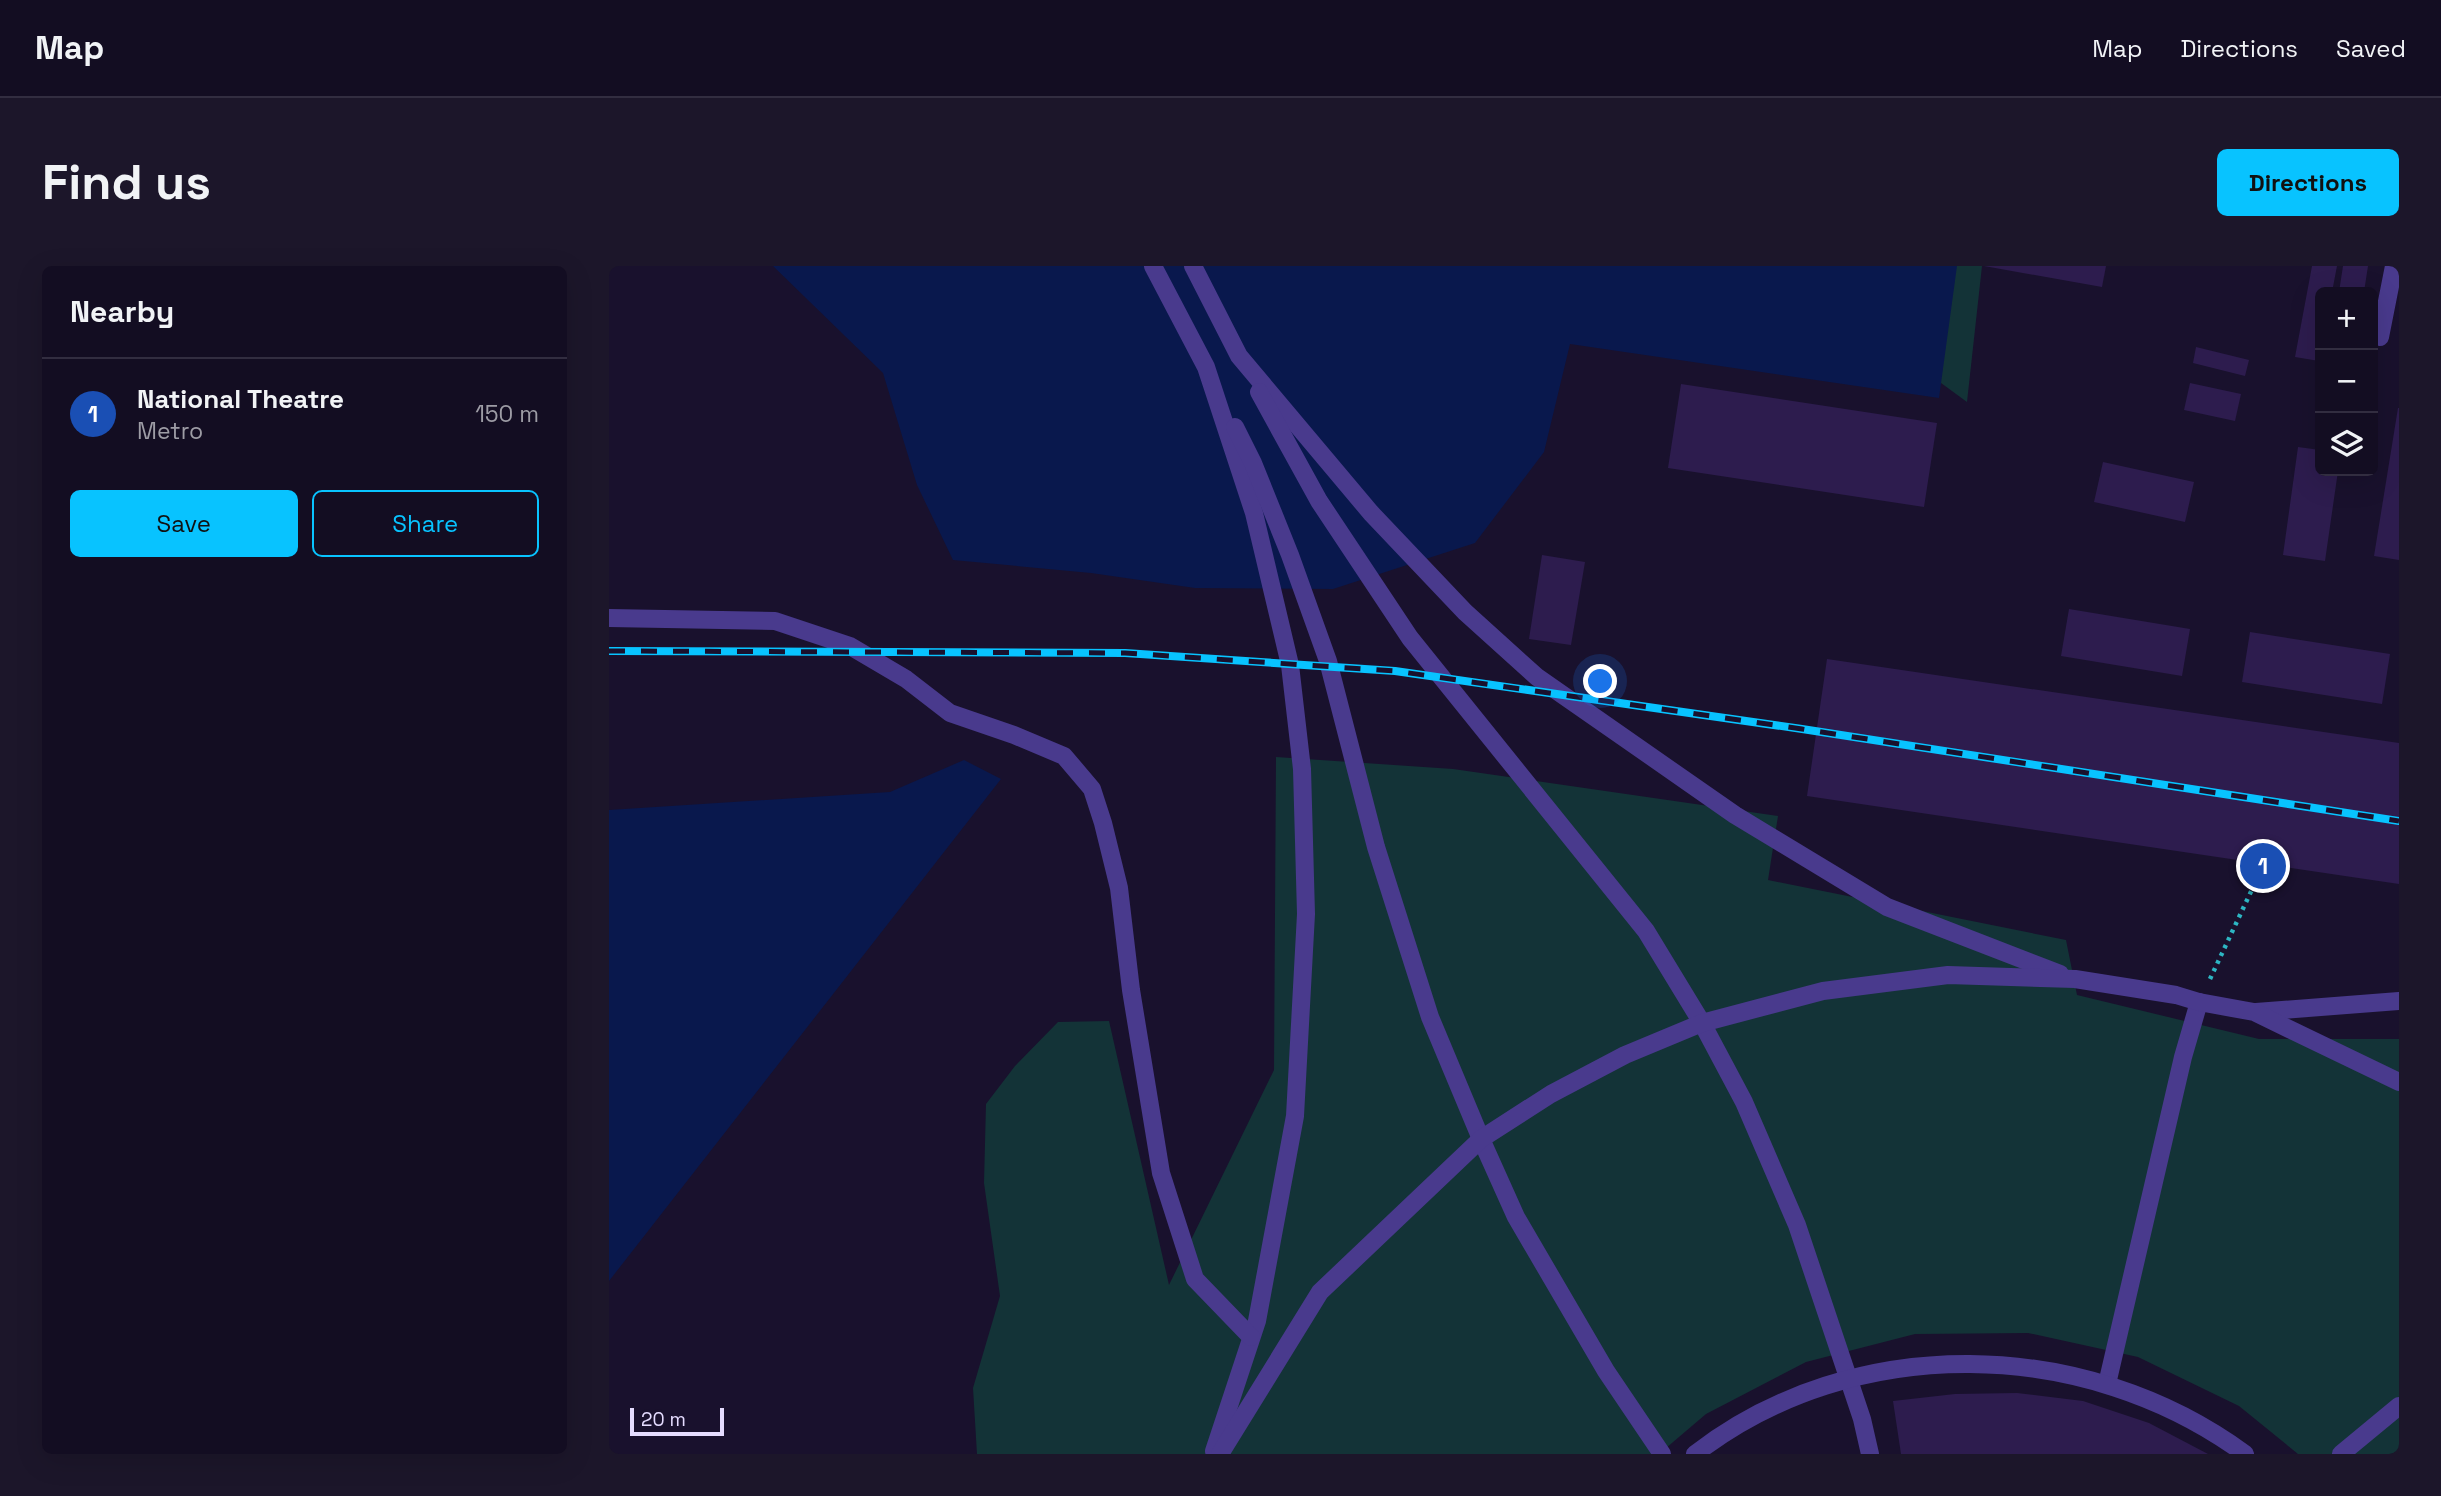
<!DOCTYPE html>
<meta charset="utf-8">
<style>
:root{--surface:#130d22;--page:#1c162a;--text:#f1f3f6;--muted:#9d9ca5;--line:#322d40;--accent:#08c3ff}
body{margin:0;font-family:"Space Grotesk",sans-serif;background:var(--page);color:var(--text)}
.controls{position:absolute;right:21px;top:21px;display:grid;overflow:hidden;border-radius:10px;box-shadow:0 7px 28px #0002}
.controls button{width:63px;height:63px;display:grid;place-items:center;padding:0;border:0;border-bottom:2px solid var(--line);background:var(--surface);color:var(--text);font:35px sans-serif}
.scale{position:absolute;left:21px;bottom:18px;width:94px;box-sizing:border-box;padding-left:7px;border:4px solid #e5dcff;border-top:0;font-size:19px;line-height:24px;white-space:nowrap;color:#e5dcff;-webkit-text-stroke:5px #19112d;paint-order:stroke}
.you{position:absolute;left:992px;top:416px;width:24px;height:24px;margin:-18px;border:5px solid #fff;border-radius:50%;background:#1a73e8;box-shadow:0 0 0 10px #1a73e833}
.badge{display:grid;place-items:center;width:46px;height:46px;border-radius:50%;background:var(--accent);color:#fff;font-size:23px;font-weight:700}
.pin{position:absolute;translate:-50% -50%;border:4px solid #fff;box-shadow:0 2px 7px #0006}
.list{margin:0;padding:0;list-style:none}
h2{display:flex;justify-content:space-between;align-items:center;height:91px;margin:0;padding:0 28px;font-size:30px}
h2 small{font-size:23px;font-weight:400;color:var(--muted)}
.list li{display:grid;grid-template-columns:46px 1fr auto;gap:21px;align-items:center;box-sizing:border-box;height:112px;padding:0 28px;border-top:2px solid var(--line)}
.list b{display:block;font-size:26px;white-space:nowrap}
.list p{margin:0;font-size:23px;white-space:nowrap;color:var(--muted)}
.list em{font-size:23px;font-style:normal;color:var(--muted)}
.actions{display:flex;gap:14px;padding:21px 28px}
.actions a{flex:1;padding:16px 0;border:2px solid var(--accent);border-radius:10px;text-align:center;font-size:24px;color:var(--accent)}
.actions .main{background:var(--accent);color:#111}
.icon{flex:none;width:38px;height:38px;fill:none;stroke:currentColor;stroke-width:2;stroke-linecap:round;stroke-linejoin:round}
.map{position:relative;flex:none;width:1790px;height:1188px;overflow:hidden;border-radius:10px}
header{display:flex;align-items:center;gap:42px;box-sizing:border-box;height:98px;padding:0 35px;background:var(--surface);border-bottom:2px solid var(--line)}
header strong{font-size:33px}
nav{display:flex;gap:38px;margin-inline-start:auto;font-size:24px}
.intro{display:flex;align-items:center;justify-content:space-between;box-sizing:border-box;height:168px;padding:0 42px}
h1{margin:0;font-size:49px}
.button{padding:18px 32px;border-radius:10px;background:var(--accent);color:#111;font-size:24px;font-weight:700}
main{display:flex;gap:42px;padding:0 42px}
aside{flex:1;background:var(--surface);border-radius:10px;box-shadow:0 7px 28px #0002}
.map>svg:first-child{display:block}
</style>
<header>
<strong>Map</strong>
<nav><a>Map</a><a>Directions</a><a>Saved</a></nav>
</header>
<div class="intro"><h1>Find us</h1><a class="button">Directions</a></div>
<main>
<aside>
<h2>Nearby<small></small></h2>
<ul class="list">
<li><span class="badge" style="background:#1a4fb4">1</span><div><b>National Theatre</b><p>Metro</p></div><em>150 m</em></li>
</ul>
<div class="actions"><a class="main">Save</a><a>Share</a></div>
</aside>
<div class="map">
<svg width="1790" height="1188" viewBox="0 0 1790 1188">
<rect width="100%" height="100%" fill="#19112d"/>
<g fill="#133337">
<polygon points="1172,0 1373,0 1358,136"/>
<polygon points="667,491 844,503 1169,550 1159,614 1457,674 1468,729 1650,773 1790,773 1790,1188 1689,1188 1630,1140 1529,1091 1419,1067 1306,1068 1197,1096 1097,1148 1050,1188 368,1188 364,1122 391,1030 375,917 377,838 406,800 449,756 500,755 560,1019 665,804"/>
</g>
<g fill="#09184d">
<polygon points="164,0 1348,0 1330,132 961,78 935,186 866,277 724,323 586,322 482,307 344,294 308,219 274,107"/>
<polygon points="355,494 392,513 0,1015 0,544 281,526"/>
</g>
<g fill="#2d1c4e">
<polygon points="1375,0 1497,0 1493,21"/>
<polygon points="1703,0 1728,0 1723,26 1711,26 1710,95 1686,91"/>
<polygon points="1734,0 1759,0 1755,26 1730,26"/>
<polygon points="1587,81 1640,94 1636,110 1584,97"/>
<polygon points="1581,117 1632,128 1626,155 1575,144"/>
<polygon points="1072,118 1328,157 1315,241 1059,202"/>
<polygon points="1789,142 1790,142 1790,294 1765,290"/>
<polygon points="1689,181 1711,184 1711,205 1729,205 1716,295 1674,289"/>
<polygon points="1494,196 1585,216 1576,256 1485,236"/>
<polygon points="933,289 976,296 962,379 920,373"/>
<polygon points="1460,343 1581,363 1573,410 1452,390"/>
<polygon points="1641,366 1781,388 1773,438 1633,416"/>
<polygon points="1218,393 1790,477 1790,618 1198,530"/>
<polygon points="1408,1127 1474,1135 1540,1157 1599,1188 1292,1188 1284,1135 1346,1128"/>
</g>
<g fill="none" stroke-linecap="round" stroke-linejoin="round">
<polyline stroke="#2db6c3" stroke-width="4.5" stroke-dasharray="3.5 5" stroke-linecap="butt" points="1601,713 1654,600"/>
<g stroke="#493a8d" stroke-width="18">
<polyline points="1771,71 1785,0"/>
<polyline points="1093,757 1135,836 1188,959 1253,1153 1261,1188"/>
<polyline points="872,873 907,951 997,1105 1053,1188"/>
<polyline points="1498,1118 1574,791 1590,736"/>
<path d="M1086,1188c159,-123 391,-117 550,0"/>
<polyline points="1732,1188 1790,1140"/>
</g>
<g stroke="#493a8d" stroke-width="18">
<polyline points="544,0 597,101 645,247 681,399 693,503 697,648 686,850 648,1055 605,1185"/>
<polyline points="584,0 630,90 762,247 856,346 928,411 1126,549 1278,641 1451,708"/>
<polyline points="650,126 710,235 801,372 1037,665 1093,757"/>
<polyline points="626,161 644,197 681,289 719,395 767,581 821,751 872,873"/>
<polyline points="0,352 166,355 241,380 297,413 341,447 405,469 455,490 483,523 494,557 510,622 522,724 552,907 586,1013 642,1071"/>
<polyline points="1647,746 1790,735"/>
<polyline points="611,1188 711,1026 872,873 942,828 1016,789 1093,757 1214,725 1339,709 1466,713 1567,729 1590,736 1645,746 1790,816"/>
</g>
<defs>
<polyline id="rail" points="0,385 516,387 786,405 1193,463 1790,555"/>
</defs>
<use href="#rail" stroke="#08c3ff" stroke-width="8"/>
<use href="#rail" stroke="#19112d" stroke-width="5" stroke-dasharray="16" stroke-linecap="butt"/>
</g>
</svg>
<div class="controls">
<button>+</button>
<button>−</button>
<button><svg class="icon" aria-label="layers" viewBox="0 0 24 24"><path d="M12 4l9 5-9 5-9-5zM3 14l9 5 9-5"/></svg></button>
</div>
<div class="scale">20 m</div>
<div class="you"></div>
<div class="pin badge" style="left:1654px;top:600px;background:#1a4fb4">1</div>
</div>
</main>
